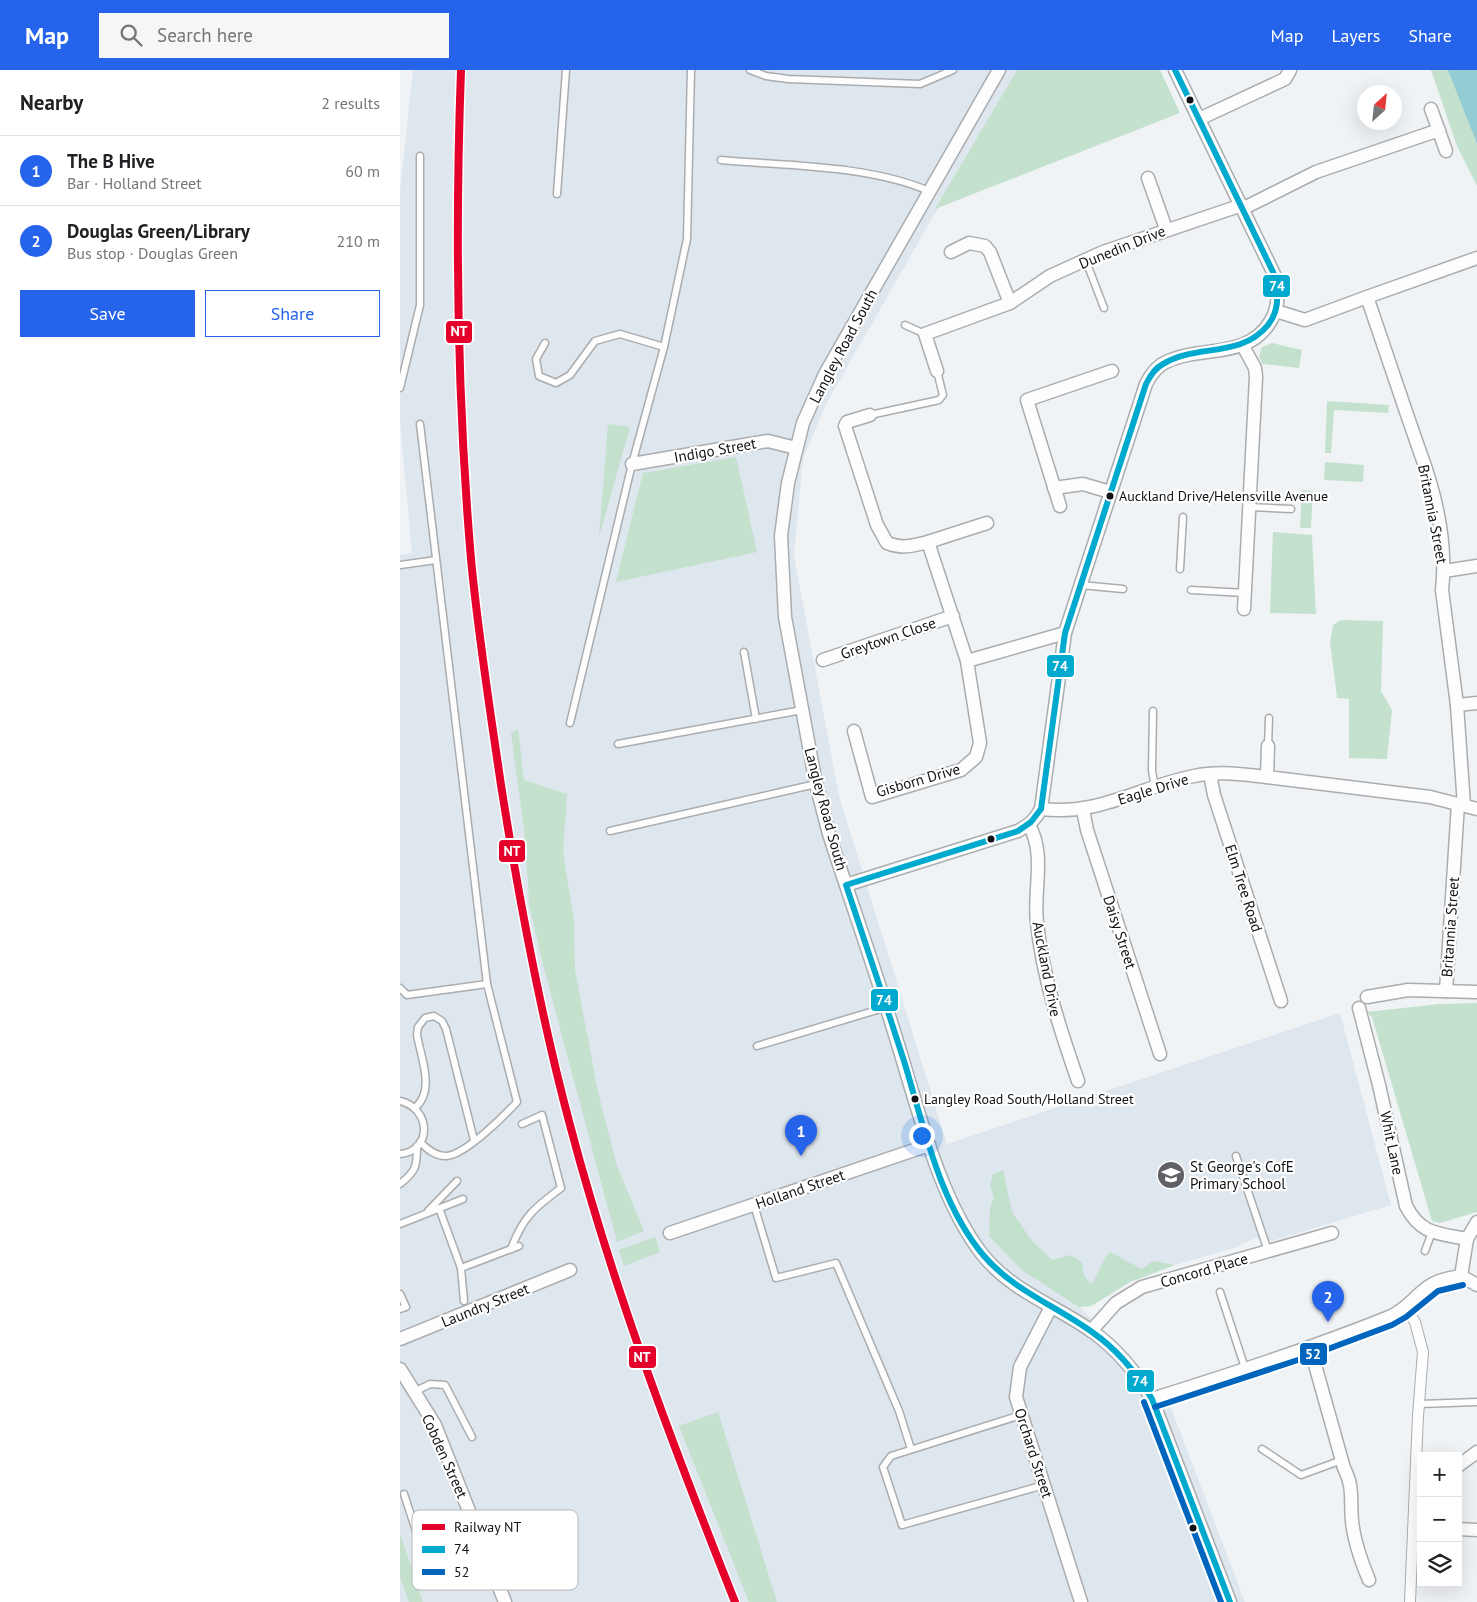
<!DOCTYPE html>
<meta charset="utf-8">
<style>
:root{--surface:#fff;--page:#f6f6f6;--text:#202124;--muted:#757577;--line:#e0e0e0;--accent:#2563eb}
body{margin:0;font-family:"PT Sans",sans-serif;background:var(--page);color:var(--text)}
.controls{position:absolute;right:15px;bottom:15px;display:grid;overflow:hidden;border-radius:0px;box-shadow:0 5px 20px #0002}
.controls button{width:45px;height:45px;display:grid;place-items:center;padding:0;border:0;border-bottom:1px solid var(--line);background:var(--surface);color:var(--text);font:25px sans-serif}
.compass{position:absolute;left:957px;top:15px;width:45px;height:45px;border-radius:50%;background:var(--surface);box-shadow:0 5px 20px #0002;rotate:27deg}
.you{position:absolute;left:521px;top:1065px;width:18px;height:18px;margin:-12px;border:4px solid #fff;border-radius:50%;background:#1a73e8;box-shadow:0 0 0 8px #1a73e833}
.badge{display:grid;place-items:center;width:32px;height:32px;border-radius:50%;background:var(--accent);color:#fff;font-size:16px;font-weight:700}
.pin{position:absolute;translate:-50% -41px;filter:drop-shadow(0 1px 2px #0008)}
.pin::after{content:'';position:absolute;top:26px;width:18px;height:15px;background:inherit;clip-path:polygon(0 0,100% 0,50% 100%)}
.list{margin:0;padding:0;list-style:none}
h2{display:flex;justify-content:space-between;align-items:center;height:65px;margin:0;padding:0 20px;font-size:21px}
h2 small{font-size:16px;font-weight:400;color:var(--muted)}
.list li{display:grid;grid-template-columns:32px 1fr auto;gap:15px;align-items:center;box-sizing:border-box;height:70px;padding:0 20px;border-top:1px solid var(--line)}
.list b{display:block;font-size:19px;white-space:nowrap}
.list p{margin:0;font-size:16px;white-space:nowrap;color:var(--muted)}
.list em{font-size:16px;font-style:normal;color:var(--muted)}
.actions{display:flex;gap:10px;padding:15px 20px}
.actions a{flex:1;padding:11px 0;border:1px solid var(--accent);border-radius:0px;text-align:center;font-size:18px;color:var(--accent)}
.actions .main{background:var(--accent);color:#fff}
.icon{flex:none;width:28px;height:28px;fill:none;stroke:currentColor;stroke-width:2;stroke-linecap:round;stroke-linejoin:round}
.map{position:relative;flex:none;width:1077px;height:1532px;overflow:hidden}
header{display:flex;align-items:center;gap:30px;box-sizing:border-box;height:70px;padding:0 25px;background:var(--accent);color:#fff}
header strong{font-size:24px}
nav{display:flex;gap:28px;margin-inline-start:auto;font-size:18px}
.search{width:350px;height:45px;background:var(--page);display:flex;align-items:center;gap:12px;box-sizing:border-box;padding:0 18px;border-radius:0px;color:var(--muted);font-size:19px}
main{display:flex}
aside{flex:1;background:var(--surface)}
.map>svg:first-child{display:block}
</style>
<header>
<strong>Map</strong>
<div class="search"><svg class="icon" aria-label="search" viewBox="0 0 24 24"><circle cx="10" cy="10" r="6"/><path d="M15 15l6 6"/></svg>Search here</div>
<nav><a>Map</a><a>Layers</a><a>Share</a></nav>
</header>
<main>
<aside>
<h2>Nearby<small>2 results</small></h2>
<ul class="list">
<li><span class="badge">1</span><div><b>The B Hive</b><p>Bar · Holland Street</p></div><em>60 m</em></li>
<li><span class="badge">2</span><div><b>Douglas Green/Library</b><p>Bus stop · Douglas Green</p></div><em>210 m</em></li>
</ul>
<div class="actions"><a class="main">Save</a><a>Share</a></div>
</aside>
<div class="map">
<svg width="1077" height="1532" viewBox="0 0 1077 1532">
<rect width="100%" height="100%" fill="#f0f3f6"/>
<polygon fill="#dee6ee" points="13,0 617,0 426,334 403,389 394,486 439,726 547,1074 940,943 991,1135 872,1171 855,1168 834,1178 775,1195 730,1212 691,1236 680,1237 770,1335 845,1532 0,1532 0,1279 3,1277 0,1270 0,485 12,483 0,351 0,121"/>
<g fill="#c3e1cd">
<polygon points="617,0 760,0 780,43 535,139"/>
<polygon points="1031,0 1048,0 1077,74 1077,116 1057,76"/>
<polygon points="872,273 902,280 899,298 862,294 859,286 862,277"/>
<polygon points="927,331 989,335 988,343 934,340 931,383 925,383"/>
<polygon points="208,354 230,357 199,467"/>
<polygon points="336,387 357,482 216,512 243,403"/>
<polygon points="925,392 964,395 963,412 924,410"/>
<polygon points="902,420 913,421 911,458 900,458"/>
<polygon points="873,462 912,465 916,544 870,543"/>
<polygon points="941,550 983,551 981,621 992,640 987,689 949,688 949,629 937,628 930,572 933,555"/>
<polygon points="118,659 124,710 167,724 163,782 174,851 175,900 198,1022 217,1096 244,1161 217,1172 141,887 129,833 125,767 111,663"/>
<polygon points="1077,933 1077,1142 1040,1153 1032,1151 972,947 967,942 1039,934"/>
<polygon points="255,1167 260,1182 224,1196 219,1180"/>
<polygon points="318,1342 377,1532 349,1532 279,1356"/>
<polygon points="0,1463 23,1532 9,1532 0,1507"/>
</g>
<path fill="#c2e1cc" d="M603,1100l9,42 20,29 20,19 18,-5 12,7 2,14 7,8c9,-10 10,-23 19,-32l32,17 11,-8 22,4 -45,17 -39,24 -12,1 -56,-36 -34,-35 1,-29 4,-9 -4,-13 3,-11z"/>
<polygon fill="#93ccd2" points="1048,0 1077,0 1077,74 1049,3"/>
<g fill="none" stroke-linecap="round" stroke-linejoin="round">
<defs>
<g id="service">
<polyline points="350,0 366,6 388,9 520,14 553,0"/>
<path d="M321,90c67,6 147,5 208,31"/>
<polyline points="157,124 166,0"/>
<polyline points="686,191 704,238"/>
<polyline points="505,255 525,264"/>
<polyline points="145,273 136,289 139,306 156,313 170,305 195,271 220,264 264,277"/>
<polyline points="0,318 20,235 20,86"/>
<polyline points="470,345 539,330 543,325 537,301"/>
<polyline points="849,437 891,439"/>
<polyline points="0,495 36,490"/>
<polyline points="780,499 783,447"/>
<polyline points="681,515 723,519"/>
<polyline points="791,520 846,523"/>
<polyline points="344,582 356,649"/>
<polyline points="753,641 752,701 755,717"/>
<polyline points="170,653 232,394 264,277 287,169 291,0"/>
<polyline points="218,674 402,640"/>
<polyline points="868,676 869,648"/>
<polyline points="210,761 416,714"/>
<polyline points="0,918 7,925 87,914 20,354"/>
<polyline points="357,976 487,937"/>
<path d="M0,1031c31,7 33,50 0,53"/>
<path d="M16,1037c19,-17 5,-49 1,-72l1,-8 7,-9 9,-2 8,5 4,8 28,111"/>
<path d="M20,1072c7,7 16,15 27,14 19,-2 57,-40 70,-54l-30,-118"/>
<polyline points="836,1086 868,1181"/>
<path d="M0,1114c16,-13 17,-17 17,-38"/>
<polyline points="354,1135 376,1208 436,1193 499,1341 511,1379"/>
<polyline points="39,1138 61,1198 64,1231"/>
<polyline points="28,1141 57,1111"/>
<polyline points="0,1154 63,1129"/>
<path d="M111,1179c12,-32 23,-41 50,-61l-19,-73 -20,9"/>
<polyline points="1025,1181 1032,1162"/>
<polyline points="61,1198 119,1176"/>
<polyline points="820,1222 845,1298"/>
<polyline points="0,1224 6,1237 0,1239"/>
<polyline points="14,1322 30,1314 45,1315 72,1367"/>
<polyline points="1020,1334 1077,1332"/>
<polyline points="621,1345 491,1386 483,1397 502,1455 644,1415"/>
<polyline points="862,1379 901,1405 942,1390"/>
<polyline points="4,1424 16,1461 69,1442"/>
</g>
<polyline id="pedestrian" points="1006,1238 1015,1252 1023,1282 1018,1346 1010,1532"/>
<g id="minor">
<path d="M599,0l-174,304 -22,49 -15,60 -7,53 4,81 31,167 13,50c22,68 46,135 67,204 21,67 43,161 86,216 29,37 73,51 111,78 25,18 43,40 59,67l78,203"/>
<polyline points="1031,39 1046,81"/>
<polyline points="799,49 885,9 890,0"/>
<polyline points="748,108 766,159"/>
<polyline points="844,138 916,102 1039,60"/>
<polyline points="551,182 569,173 585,176 590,182 610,233"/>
<polyline points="967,227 1077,188"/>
<path d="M876,241l29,9 62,-23c18,52 35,104 53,155 16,43 27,93 22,138l15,115 7,101"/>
<polyline points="843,276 855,298 856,307 844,539"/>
<polyline points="537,301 525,264 610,233 650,206 703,182 842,135"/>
<path d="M470,345l-23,7 -2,4 32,99 10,18c15,6 25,3 41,-1l39,119"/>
<polyline points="232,394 368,371 396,378"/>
<polyline points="654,418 683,414 710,422"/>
<polyline points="660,436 627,330 712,301"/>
<polyline points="528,472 587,453"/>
<polyline points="1044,501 1077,496"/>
<polyline points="423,590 553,546"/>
<polyline points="1057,635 1077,633"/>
<polyline points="454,661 472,727 561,700 576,687 580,673 567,591 665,563"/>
<polyline points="810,704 814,725 881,931"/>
<polyline points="867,707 1030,727 1077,739"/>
<path d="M641,739c58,7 98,-22 153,-33 24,-5 49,-2 73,1l1,-31"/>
<polyline points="683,740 687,760 760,984"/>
<path d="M629,755c17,29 4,66 8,98 6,55 23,106 41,158"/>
<path d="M446,815l172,-54c11,-6 17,-11 23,-22l24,-176 81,-249c5,-10 11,-18 20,-22 35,-17 81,-2 104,-40 10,-15 9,-31 4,-48l-99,-204"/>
<polyline points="1046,921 1058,734"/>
<polyline points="967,927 1008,920 1077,922"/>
<path d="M959,938l20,77 27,121c15,29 32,27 61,33"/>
<polyline points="270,1163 529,1075"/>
<polyline points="1061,1206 1067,1169 1077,1152"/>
<polyline points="1061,1206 1077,1215"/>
<polyline points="651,1237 620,1297 616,1327 681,1532"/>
<polyline points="691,1261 716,1233 742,1217 932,1163"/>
<polyline points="0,1269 170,1200"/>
<path d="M910,1277l34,121c10,19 6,32 8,53 2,21 9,40 17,59"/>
<polyline points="0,1299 35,1355 105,1532"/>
<path d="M752,1329c79,-25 160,-51 237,-82 18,-7 27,-23 42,-32 9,-6 20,-7 30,-9"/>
<polyline points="1058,1396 1077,1382"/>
<polyline points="1058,1459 1077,1460"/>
</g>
</defs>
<use href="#service" stroke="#aaacae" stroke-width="9"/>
<use href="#pedestrian" stroke="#aaacae" stroke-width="12"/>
<use href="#minor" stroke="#aaacae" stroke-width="15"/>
<use href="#service" stroke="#fdfdfe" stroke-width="6"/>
<use href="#pedestrian" stroke="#fdfdfe" stroke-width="10"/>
<use href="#minor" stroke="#fdfdfe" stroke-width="12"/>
<defs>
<path id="bus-1" d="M775,0l99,204c5,18 6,36 -6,51 -28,34 -71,18 -105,39 -8,4 -13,12 -17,20l-81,249 -24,176 -10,13 -13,9 -172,54c20,59 39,117 58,176 20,65 35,142 80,195 29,34 72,50 108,76 26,18 44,40 60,67l78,203"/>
<g id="bus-2">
<polyline points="744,1332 821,1532"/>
<polyline points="755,1337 904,1288 992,1255 1006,1247 1038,1221 1063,1215"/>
</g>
</defs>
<use href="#bus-1" stroke="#fff" stroke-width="10"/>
<use href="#bus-2" stroke="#fff" stroke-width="10"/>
<use href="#bus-1" stroke="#00a9ce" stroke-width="6"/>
<use href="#bus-2" stroke="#0065bd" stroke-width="6"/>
<defs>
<path id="rail-1" d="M61,0c-6,163 -4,326 10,489 7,75 19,151 30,226 18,115 39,228 69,340 43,163 103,321 165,477"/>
</defs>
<use href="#rail-1" stroke="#fff" stroke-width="11"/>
<use href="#rail-1" stroke="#e4002b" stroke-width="8"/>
</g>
<defs>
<symbol id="school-disc" viewBox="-11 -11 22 22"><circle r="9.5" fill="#5f6164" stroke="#fff"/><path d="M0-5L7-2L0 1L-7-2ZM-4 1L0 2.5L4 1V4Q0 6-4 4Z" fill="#fff"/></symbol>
</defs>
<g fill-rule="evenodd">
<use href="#school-disc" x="755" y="1089" width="32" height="32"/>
</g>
<g fill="#111215" stroke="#fff" stroke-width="2">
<circle cx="790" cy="30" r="4.5"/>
<circle cx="710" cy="426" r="4.5"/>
<circle cx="591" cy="769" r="4.5"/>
<circle cx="515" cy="1029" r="4.5"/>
<circle cx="793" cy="1458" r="4.5"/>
</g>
<g text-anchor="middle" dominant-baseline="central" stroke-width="4.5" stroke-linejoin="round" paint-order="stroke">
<g font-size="14" fill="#111215" stroke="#fff" text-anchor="start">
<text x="719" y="426">Auckland Drive/Helensville Avenue</text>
<text x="524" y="1029">Langley Road South/Holland Street</text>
</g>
<g font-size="15" fill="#111215" stroke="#fff">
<text transform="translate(722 177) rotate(-22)">Dunedin Drive</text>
<text transform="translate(443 276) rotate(-62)">Langley Road South</text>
<text transform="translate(315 380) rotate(-10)">Indigo Street</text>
<text transform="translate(1033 444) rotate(79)">Britannia Street</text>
<text transform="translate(488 568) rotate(-19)">Greytown Close</text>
<text transform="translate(518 710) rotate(-16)">Gisborn Drive</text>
<text transform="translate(753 719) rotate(-17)">Eagle Drive</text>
<text transform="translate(426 739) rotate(75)">Langley Road South</text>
<text transform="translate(844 818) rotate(72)">Elm Tree Road</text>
<text transform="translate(1050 857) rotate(-86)">Britannia Street</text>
<text transform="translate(720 862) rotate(72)">Daisy Street</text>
<text transform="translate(647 899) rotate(79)">Auckland Drive</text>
<text transform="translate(992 1073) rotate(78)">Whit Lane</text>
<text transform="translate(400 1119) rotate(-19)">Holland Street</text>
<text transform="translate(804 1200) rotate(-16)">Concord Place</text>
<text transform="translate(85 1235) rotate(-22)">Laundry Street</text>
<text transform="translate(634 1383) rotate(72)">Orchard Street</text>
<text transform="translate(45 1386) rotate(66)">Cobden Street</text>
</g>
<g font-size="15" fill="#111215" stroke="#fff" text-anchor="start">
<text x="790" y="1096">St George's CofE<tspan x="790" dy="17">Primary School</tspan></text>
</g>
</g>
<rect x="12" y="1440" width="166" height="80" rx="8" fill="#fff" stroke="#b8b8b9" stroke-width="1"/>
<rect x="22" y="1454" width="23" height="6" fill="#e4002b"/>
<rect x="22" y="1476" width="23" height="7" fill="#00a9ce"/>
<rect x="22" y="1499" width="23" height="6" fill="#0065bd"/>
<g font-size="14" fill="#111215">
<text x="54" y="1462">Railway NT</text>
<text x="54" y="1484">74</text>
<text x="54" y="1507">52</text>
</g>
<g stroke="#fff" stroke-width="2">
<rect x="862" y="204" width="29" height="24" rx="5" fill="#00a9ce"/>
<rect x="45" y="250" width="28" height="24" rx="5" fill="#e4002b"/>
<rect x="646" y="584" width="29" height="24" rx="5" fill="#00a9ce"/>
<rect x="98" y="769" width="28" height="24" rx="5" fill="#e4002b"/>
<rect x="470" y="918" width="29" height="24" rx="5" fill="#00a9ce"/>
<rect x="899" y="1272" width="29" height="24" rx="5" fill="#0065bd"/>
<rect x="228" y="1275" width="29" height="24" rx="5" fill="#e4002b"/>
<rect x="726" y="1299" width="29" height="24" rx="5" fill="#00a9ce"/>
</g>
<g font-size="14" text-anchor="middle" font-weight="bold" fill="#fff">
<text x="877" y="221">74</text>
<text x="59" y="266">NT</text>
<text x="660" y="601">74</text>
<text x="112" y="786">NT</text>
<text x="484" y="935">74</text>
<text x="913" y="1289">52</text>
<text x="242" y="1292">NT</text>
<text x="740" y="1316">74</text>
</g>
</svg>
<div class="controls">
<button>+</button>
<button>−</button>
<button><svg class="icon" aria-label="layers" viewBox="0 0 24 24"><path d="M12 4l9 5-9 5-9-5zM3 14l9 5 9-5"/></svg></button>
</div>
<svg class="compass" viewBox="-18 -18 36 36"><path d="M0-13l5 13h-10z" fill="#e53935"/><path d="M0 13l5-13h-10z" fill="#757577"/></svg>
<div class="you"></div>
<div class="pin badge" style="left:401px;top:1086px">1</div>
<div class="pin badge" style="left:928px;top:1252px">2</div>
</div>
</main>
